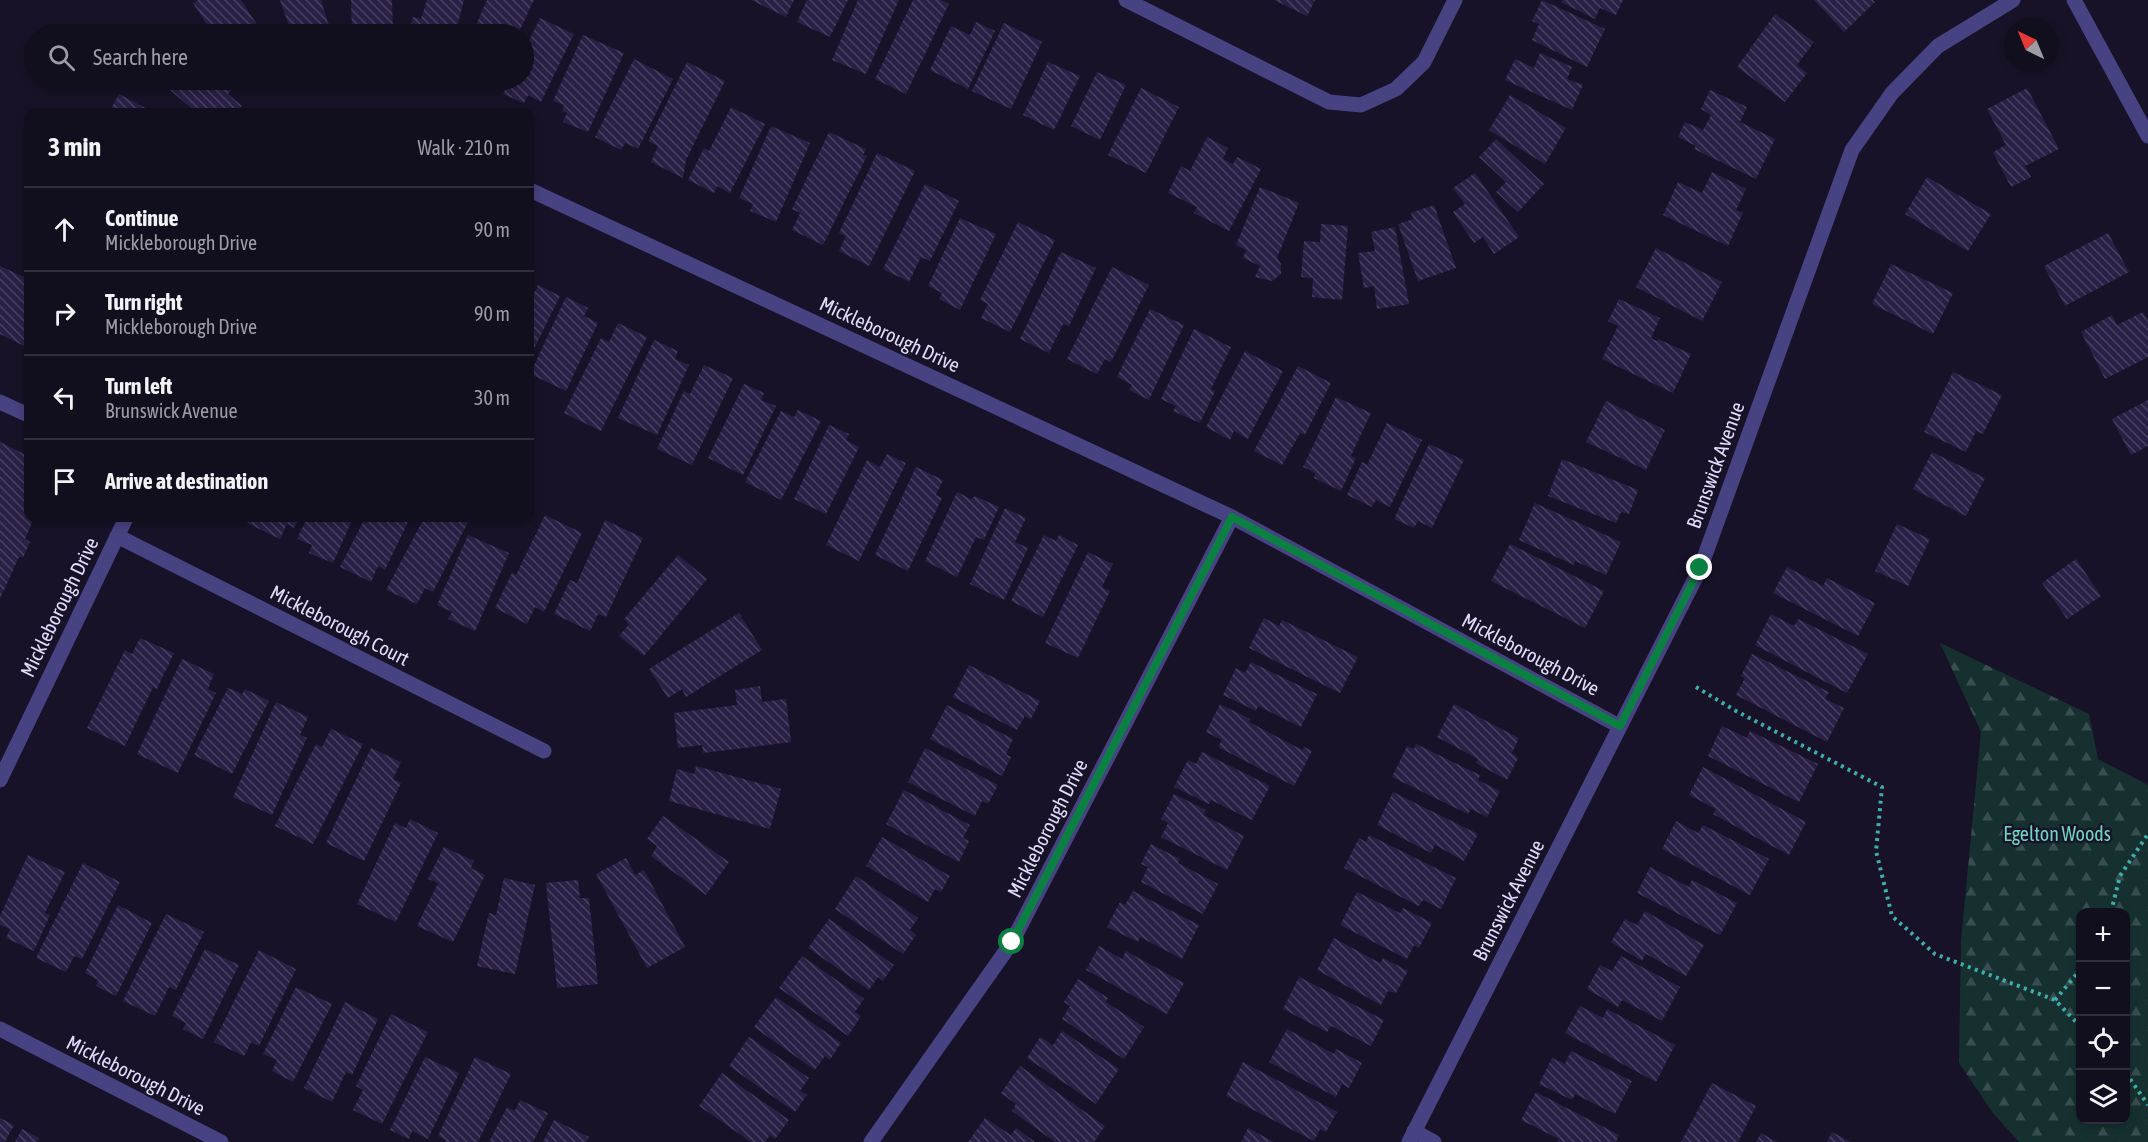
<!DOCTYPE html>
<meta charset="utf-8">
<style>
:root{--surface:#110e1d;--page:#1e1c2a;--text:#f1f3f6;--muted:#9c9ca4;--line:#302e3b}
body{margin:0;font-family:"Asap Condensed",sans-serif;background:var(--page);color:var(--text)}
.controls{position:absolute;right:18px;bottom:18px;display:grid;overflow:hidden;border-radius:12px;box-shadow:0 3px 9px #0003}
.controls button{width:54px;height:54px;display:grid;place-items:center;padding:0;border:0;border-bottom:2px solid var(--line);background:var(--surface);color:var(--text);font:30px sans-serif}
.compass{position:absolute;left:2004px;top:18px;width:54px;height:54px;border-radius:50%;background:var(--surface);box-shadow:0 3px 9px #0003;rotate:317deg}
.stop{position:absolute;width:18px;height:18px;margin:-14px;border:4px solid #0b8043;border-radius:50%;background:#fff}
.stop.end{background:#0b8043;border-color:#fff;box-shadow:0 2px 6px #0008}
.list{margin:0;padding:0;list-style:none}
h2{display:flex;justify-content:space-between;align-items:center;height:78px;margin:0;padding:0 24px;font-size:26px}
h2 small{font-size:20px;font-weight:400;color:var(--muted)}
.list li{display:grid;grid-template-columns:39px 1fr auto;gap:18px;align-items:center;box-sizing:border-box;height:84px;padding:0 24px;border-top:2px solid var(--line)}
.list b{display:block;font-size:22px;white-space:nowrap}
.list p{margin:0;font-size:20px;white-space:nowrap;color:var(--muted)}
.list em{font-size:20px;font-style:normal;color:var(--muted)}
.icon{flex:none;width:33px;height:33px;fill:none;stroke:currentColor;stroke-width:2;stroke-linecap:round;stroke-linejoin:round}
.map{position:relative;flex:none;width:2148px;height:1142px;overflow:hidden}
.search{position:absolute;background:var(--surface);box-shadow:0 3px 9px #0003;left:24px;top:24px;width:510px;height:66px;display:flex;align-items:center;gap:15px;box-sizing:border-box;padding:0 21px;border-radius:33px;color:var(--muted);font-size:22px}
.panel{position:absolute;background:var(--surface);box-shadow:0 3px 9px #0003;left:24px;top:108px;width:510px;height:414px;border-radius:12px}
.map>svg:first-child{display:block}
</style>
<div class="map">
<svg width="2148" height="1142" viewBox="0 0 2148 1142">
<defs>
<pattern id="forest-firs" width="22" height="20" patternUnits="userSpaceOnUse" patternTransform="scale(1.5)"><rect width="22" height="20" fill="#163030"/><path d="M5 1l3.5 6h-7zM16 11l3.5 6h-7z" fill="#384d4f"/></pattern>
<pattern id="building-back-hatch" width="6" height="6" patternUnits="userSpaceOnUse" patternTransform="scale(1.5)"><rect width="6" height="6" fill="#2a2046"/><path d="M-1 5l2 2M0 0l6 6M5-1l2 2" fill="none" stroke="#494062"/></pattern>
</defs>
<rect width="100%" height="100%" fill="#171227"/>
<path fill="url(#forest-firs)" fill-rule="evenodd" d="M1940,643l149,71 9,45 50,26v357h-129l-26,-29 -34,-50 2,-122 20,-209zM2080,912h46v208h-46z"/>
<g fill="url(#building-back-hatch)">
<polygon points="198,0 241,0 263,34 213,34 193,3"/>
<polygon points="280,0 321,0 331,32 324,34 287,34 286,31 290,29"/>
<polygon points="351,0 392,0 393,34 352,33"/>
<polygon points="427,0 464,0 455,34 408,34 413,17 421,19"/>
<polygon points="487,0 534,0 518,34 472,34"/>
<polygon points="751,0 794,0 786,17"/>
<polygon points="807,0 848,0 830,37 797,22"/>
<polygon points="858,0 899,0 866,74 832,60"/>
<polygon points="913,0 941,0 949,4 906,94 875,79"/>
<polygon points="1274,0 1315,0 1307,16"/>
<polygon points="1542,0 1605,29 1587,67 1532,40 1539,24 1532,21"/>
<polygon points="1562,0 1623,0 1616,15 1600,8 1595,19 1561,2"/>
<polygon points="1814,0 1873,0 1875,2 1844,32"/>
<polygon points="1775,14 1814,42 1797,65 1807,73 1785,102 1737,67"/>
<polygon points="540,18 574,34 541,102 528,95 524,103 503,94 510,80 524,80 524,51"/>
<polygon points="976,22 995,31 968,89 930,70 951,26 970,35"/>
<polygon points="1004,23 1042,42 1011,109 972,91"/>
<polygon points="583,35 624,53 588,132 563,122 567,113 562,111 564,105 553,101"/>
<polygon points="1540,53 1572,67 1567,79 1583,85 1572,110 1505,80 1515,59 1534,68"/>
<polygon points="634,59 673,79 638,149 625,143 621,150 595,137"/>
<polygon points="687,62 725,81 686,160 683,178 651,162 658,146 648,141"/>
<polygon points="1048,62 1080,76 1054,130 1023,115"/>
<polygon points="1097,72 1126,85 1100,140 1071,126"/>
<polygon points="158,80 224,80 233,88 228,94 242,106 236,112 196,112"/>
<polygon points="255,80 274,80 261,88"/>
<polygon points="478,80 497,80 494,87"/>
<polygon points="1141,88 1179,107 1146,173 1108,155"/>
<polygon points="2027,88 2059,149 2025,166 2031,177 2011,187 1993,152 2006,145 1987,109"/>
<polygon points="1710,90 1747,107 1740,122 1775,139 1756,179 1694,149 1696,146 1678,137 1685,122 1703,130 1711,115 1701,109"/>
<polygon points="119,94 153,112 109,112"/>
<polygon points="1510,95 1566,128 1545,164 1489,130"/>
<polygon points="731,107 765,124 730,193 717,186 714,193 688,180 704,148 709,151"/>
<polygon points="771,126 810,143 776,222 750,211 753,204 739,198"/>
<polygon points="829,132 866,149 863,155 867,156 823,245 792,230 800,213 792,209"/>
<polygon points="1207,137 1228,148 1223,159 1233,164 1237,157 1261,169 1229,231 1194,213 1197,207 1168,193 1181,166 1190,171"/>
<polygon points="1496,139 1544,184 1518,212 1496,192 1506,182 1479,157"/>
<polygon points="877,153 915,171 869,266 839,251 846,236 839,233"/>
<polygon points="1712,172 1746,189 1736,210 1743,213 1728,246 1663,215 1678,182 1702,193"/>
<polygon points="1475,173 1519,237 1494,254 1483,237 1474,243 1453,212 1465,204 1453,188"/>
<polygon points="1927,177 1991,214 1968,251 1905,214"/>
<polygon points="925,184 959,201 930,261 921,257 909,282 883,269"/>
<polygon points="1260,187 1299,203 1277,258 1281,264 1281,274 1272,281 1255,277 1260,266 1243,258 1246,250 1236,245"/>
<polygon points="1434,205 1456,268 1418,281 1398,224 1413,219 1411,213"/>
<polygon points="960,218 996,234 960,310 939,299 942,293 928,286"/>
<polygon points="1018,222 1055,240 1010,332 981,318 988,304 980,300"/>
<polygon points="1321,224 1348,226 1342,300 1312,297 1313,278 1301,277 1304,241 1320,242"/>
<polygon points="1395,227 1409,304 1377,309 1374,286 1364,288 1358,253 1375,251 1371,232"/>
<polygon points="2108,233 2129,272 2065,306 2044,266"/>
<polygon points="1656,248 1722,282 1702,321 1636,287"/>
<polygon points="1061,252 1096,268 1069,326 1063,324 1049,353 1020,339"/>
<polygon points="1891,264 1953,293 1933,334 1872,304"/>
<polygon points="0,266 28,279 28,348 0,334"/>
<polygon points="1112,267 1149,285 1111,362 1105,359 1097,374 1067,359"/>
<polygon points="538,285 560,296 530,357 530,289 535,292"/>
<polygon points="566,297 588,308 584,316 598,323 566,391 530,374"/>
<polygon points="1619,299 1660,318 1651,338 1657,341 1658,339 1691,354 1673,393 1602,359 1618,326 1608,321"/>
<polygon points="1150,309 1184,325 1149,400 1129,390 1132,385 1117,377"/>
<polygon points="2143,312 2148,321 2148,357 2105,379 2081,332 2112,315 2117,325"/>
<polygon points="618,323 647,337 601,431 564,413 601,338 609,342"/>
<polygon points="1194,329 1231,347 1211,389 1215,391 1200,423 1173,411 1176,406 1161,399"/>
<polygon points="654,340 678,351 675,359 689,365 657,435 618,418"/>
<polygon points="1245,351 1283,371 1248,439 1234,431 1230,440 1206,427"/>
<polygon points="704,365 733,378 692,465 657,449 684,391 690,394"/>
<polygon points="1298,366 1331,383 1305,435 1300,433 1282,465 1254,451"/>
<polygon points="1953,372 2002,395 1983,434 1976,431 1966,452 1924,432"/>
<polygon points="744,384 764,393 761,400 776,406 743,475 708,458"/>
<polygon points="1336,397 1371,413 1351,456 1356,458 1341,491 1314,478 1315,473 1303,467"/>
<polygon points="2148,400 2148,446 2131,455 2112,419"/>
<polygon points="1606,401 1665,430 1646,470 1586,442"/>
<polygon points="798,410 821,421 781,500 745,482 781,411 794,417"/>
<polygon points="1387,423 1422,440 1390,507 1376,500 1372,507 1347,495 1362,462 1367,465"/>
<polygon points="829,425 849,434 846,440 859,447 826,514 794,499"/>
<polygon points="0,442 28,456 28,518 34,518 25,539 30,542 23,558 19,557 0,599"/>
<polygon points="1429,444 1464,460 1432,528 1418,521 1414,528 1394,519"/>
<polygon points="1932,452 1985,478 1966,516 1913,489"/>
<polygon points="887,454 906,463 859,561 826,545 867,460 880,467"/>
<polygon points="1562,459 1638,490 1629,514 1621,512 1616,523 1548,496"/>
<polygon points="916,467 943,480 936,495 942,498 908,571 875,555"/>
<polygon points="957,492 971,499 975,496 999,507 984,540 976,537 957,577 925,561"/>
<polygon points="1535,503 1621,542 1606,575 1575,561 1574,565 1519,540"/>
<polygon points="1005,508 1026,518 1015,542 1028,548 1004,600 970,584"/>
<polygon points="545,515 582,533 544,612 535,607 527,624 495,608 512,573 516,575"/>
<polygon points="249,518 299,518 294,528 287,524 280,539 247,523"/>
<polygon points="307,518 353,518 333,563 309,553 312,545 297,539"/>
<polygon points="365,518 410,518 385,570 378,566 371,582 340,567"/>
<polygon points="424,518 470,518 433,592 425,588 417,604 386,590"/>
<polygon points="605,520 643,538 606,617 598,614 590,631 554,614 570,580 577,583"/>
<polygon points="1897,524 1930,539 1908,586 1875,571"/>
<polygon points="468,535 509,553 475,631 448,619 452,612 437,605"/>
<polygon points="1044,535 1056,541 1059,535 1078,545 1043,617 1011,601"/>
<polygon points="1510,544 1604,591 1585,628 1491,581"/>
<polygon points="1088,552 1113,564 1102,587 1110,591 1078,658 1045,643"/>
<polygon points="678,555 707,579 644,656 619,636 629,624 624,619"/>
<polygon points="2076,559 2101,596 2067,619 2042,583"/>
<polygon points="1787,567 1823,586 1827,578 1875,603 1858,636 1773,593"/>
<polygon points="739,613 762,650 686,697 682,689 668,698 649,669"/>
<polygon points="1771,614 1794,626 1798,619 1868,654 1847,693 1755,645"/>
<polygon points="1264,618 1279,626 1282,620 1358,657 1340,693 1249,648"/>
<polygon points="140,638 174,653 157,689 153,687 125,746 87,728 125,650 132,654"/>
<polygon points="1752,654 1829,692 1825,699 1844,708 1827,742 1736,695 1745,678 1741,676"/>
<polygon points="182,659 214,674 208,689 216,693 178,773 137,754"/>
<polygon points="1251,662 1317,694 1301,727 1258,706 1256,711 1223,695 1236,668 1245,673"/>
<polygon points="969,665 1040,701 1031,719 1025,716 1017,730 953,697"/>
<polygon points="760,686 762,702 786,699 791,742 703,753 702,745 678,748 674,713 737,705 735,690"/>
<polygon points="228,688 242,694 245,689 269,701 232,774 194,755"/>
<polygon points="276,702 308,717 300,735 307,738 272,815 233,797"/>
<polygon points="1220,704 1250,719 1249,722 1302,750 1304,747 1312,751 1294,786 1218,747 1222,740 1206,732"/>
<polygon points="1454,704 1519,738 1512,753 1518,758 1507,780 1476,763 1478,759 1437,737"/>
<polygon points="947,705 1013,739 1006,754 1011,757 1002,776 930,739"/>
<polygon points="1722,726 1747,738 1750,731 1818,764 1799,802 1708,756"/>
<polygon points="331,729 363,744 313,844 275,826 316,744 322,747"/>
<polygon points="1416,744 1480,775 1478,780 1500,791 1487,817 1471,809 1468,814 1392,777 1407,746 1414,749"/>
<polygon points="371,748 401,762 393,779 401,783 364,861 326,843"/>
<polygon points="925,748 998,785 988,804 982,801 975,816 908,782"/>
<polygon points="1202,752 1270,786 1252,820 1211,800 1209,804 1174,787 1188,760 1196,764"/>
<polygon points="696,766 781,789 770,829 669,801 677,769 694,774"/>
<polygon points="1703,767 1806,822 1789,855 1713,814 1716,809 1689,795"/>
<polygon points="904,790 970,825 963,838 969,841 959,862 886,824"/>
<polygon points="1393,792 1478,834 1464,861 1435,845 1431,853 1377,825"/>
<polygon points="1174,794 1206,810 1204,815 1244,836 1227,870 1161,837 1168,823 1161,819"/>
<polygon points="663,816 729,862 706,895 651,856 657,846 647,839"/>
<polygon points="410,819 438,833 396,922 357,904 395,823 406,828"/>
<polygon points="1676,821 1698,833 1703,825 1769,859 1750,895 1662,849"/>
<polygon points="1369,835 1456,878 1441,909 1423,900 1419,906 1344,868 1359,838 1366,842"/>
<polygon points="882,837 950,876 941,892 935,889 928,902 866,866"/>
<polygon points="1151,844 1180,859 1178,863 1218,884 1203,914 1141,882 1148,867 1141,864"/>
<polygon points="444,847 474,861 471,868 485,875 453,942 417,926 438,883 428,879"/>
<polygon points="28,855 65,872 45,913 50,915 34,951 6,938 10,929 0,925 0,916"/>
<polygon points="626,858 635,875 644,870 685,947 647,968 596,874"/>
<polygon points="83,863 120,882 82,959 74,956 66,972 36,958"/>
<polygon points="1650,867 1689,887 1692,880 1737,903 1720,935 1637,893"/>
<polygon points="856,876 918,918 910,930 916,935 903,954 835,909"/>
<polygon points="504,878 535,885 515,974 477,966 489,913 496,915"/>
<polygon points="578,880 580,898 589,898 598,984 557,988 546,883"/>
<polygon points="1133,891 1199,925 1182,959 1140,937 1138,942 1107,927 1120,902 1125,905"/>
<polygon points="1357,892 1400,913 1403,908 1432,923 1419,948 1414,945 1407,959 1340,925"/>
<polygon points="118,905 152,923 116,996 96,986 98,980 85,973"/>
<polygon points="1645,911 1704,945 1686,976 1646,954 1642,961 1611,942 1625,919 1637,925"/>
<polygon points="166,914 204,932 176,990 169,987 155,1016 123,1001"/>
<polygon points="829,919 894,965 883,981 878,977 869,990 808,948"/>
<polygon points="1334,938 1380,963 1383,958 1408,971 1396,993 1388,991 1381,1005 1317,970"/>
<polygon points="1099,946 1122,959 1126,951 1184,983 1167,1014 1086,970"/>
<polygon points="205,949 239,965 203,1039 183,1029 186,1023 172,1016"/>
<polygon points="259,950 296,969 259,1046 251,1042 244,1056 214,1042"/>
<polygon points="802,956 864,999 855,1012 861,1016 848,1036 779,988"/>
<polygon points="1621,956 1680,987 1662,1021 1622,1000 1618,1007 1587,989 1600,965 1612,971"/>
<polygon points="1299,977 1384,1020 1371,1046 1331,1026 1327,1032 1283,1009"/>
<polygon points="1078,979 1108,998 1106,1002 1144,1027 1124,1059 1062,1019 1070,1006 1064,1002"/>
<polygon points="296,987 332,1004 293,1082 272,1071 277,1060 263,1054"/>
<polygon points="776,997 841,1043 830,1060 825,1056 815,1070 754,1027"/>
<polygon points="345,1002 378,1019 352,1075 346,1072 332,1102 304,1088"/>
<polygon points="1580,1006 1603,1018 1607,1009 1675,1045 1656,1082 1565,1033"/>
<polygon points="391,1014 428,1032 382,1124 353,1110 363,1090 356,1086"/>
<polygon points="1287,1029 1334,1054 1336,1049 1362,1063 1349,1088 1342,1084 1336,1097 1269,1062"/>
<polygon points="1062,1031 1119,1069 1096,1104 1027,1058 1040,1037 1053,1045"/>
<polygon points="749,1037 809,1078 800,1091 807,1095 795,1112 729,1066"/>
<polygon points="1571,1051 1632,1081 1615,1114 1575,1094 1572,1100 1539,1084 1552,1058 1565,1064"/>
<polygon points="425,1057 459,1073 428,1139 412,1131 409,1139 390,1130"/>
<polygon points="475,1057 511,1074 478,1142 445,1142 446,1140 438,1136"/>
<polygon points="1243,1062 1337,1112 1326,1132 1320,1129 1314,1141 1226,1096"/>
<polygon points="1020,1066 1105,1126 1094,1142 1055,1142 1012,1111 1016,1104 1001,1093"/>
<polygon points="722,1073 789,1120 775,1139 770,1135 765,1142 751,1142 699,1106"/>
<polygon points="1712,1083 1756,1106 1738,1142 1681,1142"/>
<polygon points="1536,1092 1619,1135 1616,1142 1557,1142 1559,1139 1521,1120"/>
<polygon points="520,1100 548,1113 533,1142 489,1142 507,1107 515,1111"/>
<polygon points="0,1118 14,1125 5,1142 0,1142"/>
<polygon points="985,1118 1011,1135 1016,1128 1035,1142 968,1142"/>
<polygon points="554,1120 589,1137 586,1142 543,1142"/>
<polygon points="1248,1128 1274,1142 1241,1142"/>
<polygon points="22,1129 39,1138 37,1142 15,1142"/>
<polygon points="1832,1132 1851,1142 1827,1142"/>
<polygon points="1761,1133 1777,1142 1756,1142"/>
</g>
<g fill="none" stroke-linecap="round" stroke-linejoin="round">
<g stroke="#3cafad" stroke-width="4" stroke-dasharray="3 4.5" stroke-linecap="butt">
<polyline points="1696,687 1736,711 1882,787 1876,851 1892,916 1935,954 2055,1000 2080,1026"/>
<polyline points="2111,912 2120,876 2148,834"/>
<polyline points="2055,1000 2080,970"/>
<polyline points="2126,1073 2148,1105"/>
</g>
<polyline stroke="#474281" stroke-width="15" points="0,402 28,415"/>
<g stroke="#474281" stroke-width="15">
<polyline points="1126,0 1329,102 1361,105 1396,89 1424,62 1455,0"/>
<polyline points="530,190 1232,517"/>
<polyline points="117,536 544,751"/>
<polyline points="0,780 126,518"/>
<polyline points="0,1029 221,1142"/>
<polyline points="1414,1131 1434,1142"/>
<polyline points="871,1142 1012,942 1232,517 1619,726"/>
<polyline points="1409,1142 1700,569 1852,150 1892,93 1938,46 2013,0"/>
</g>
<polyline stroke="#474281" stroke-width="15" points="2074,0 2148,136"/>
</g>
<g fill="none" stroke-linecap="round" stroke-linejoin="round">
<polyline stroke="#0b8043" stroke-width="8" points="1012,942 1232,517 1620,726 1700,568"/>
</g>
<g text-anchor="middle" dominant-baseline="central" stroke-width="4.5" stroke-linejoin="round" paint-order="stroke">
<g font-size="20" fill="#e1dcfc" stroke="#171227">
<text transform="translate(890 334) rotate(25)">Mickleborough Drive</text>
<text transform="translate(1715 465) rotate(-70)">Brunswick Avenue</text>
<text transform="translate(59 607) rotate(-64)">Mickleborough Drive</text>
<text transform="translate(340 625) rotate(27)">Mickleborough Court</text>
<text transform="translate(1531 654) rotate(28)">Mickleborough Drive</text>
<text transform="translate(1047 828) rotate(-63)">Mickleborough Drive</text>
<text transform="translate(1508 900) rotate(-63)">Brunswick Avenue</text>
<text transform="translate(136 1075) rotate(27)">Mickleborough Drive</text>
</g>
<g font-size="20" fill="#6ed5c0" stroke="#171227">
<text x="2057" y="833">Egelton Woods</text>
</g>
</g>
</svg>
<div class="controls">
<button>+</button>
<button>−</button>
<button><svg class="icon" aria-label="locate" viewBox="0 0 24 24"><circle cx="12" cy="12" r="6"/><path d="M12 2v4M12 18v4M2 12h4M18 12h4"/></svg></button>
<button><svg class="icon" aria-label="layers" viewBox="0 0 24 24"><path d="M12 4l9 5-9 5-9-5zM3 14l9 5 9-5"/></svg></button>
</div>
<svg class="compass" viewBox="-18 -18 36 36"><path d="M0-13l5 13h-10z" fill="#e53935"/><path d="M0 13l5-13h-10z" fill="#9c9ca4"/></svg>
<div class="stop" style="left:1012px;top:942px"></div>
<div class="stop end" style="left:1700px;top:568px"></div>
<div class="search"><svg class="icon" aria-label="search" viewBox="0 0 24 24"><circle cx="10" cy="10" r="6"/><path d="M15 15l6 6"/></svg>Search here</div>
<section class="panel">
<h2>3 min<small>Walk · 210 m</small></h2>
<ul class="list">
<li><svg class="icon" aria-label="ahead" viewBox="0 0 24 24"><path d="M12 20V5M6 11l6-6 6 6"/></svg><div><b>Continue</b><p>Mickleborough Drive</p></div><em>90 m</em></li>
<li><svg class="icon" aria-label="right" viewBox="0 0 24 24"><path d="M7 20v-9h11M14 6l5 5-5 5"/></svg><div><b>Turn right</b><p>Mickleborough Drive</p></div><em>90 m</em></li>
<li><svg class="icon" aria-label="left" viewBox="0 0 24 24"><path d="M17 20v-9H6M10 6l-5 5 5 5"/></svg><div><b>Turn left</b><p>Brunswick Avenue</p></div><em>30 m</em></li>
<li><svg class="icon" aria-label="arrive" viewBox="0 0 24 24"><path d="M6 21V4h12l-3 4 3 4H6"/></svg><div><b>Arrive at destination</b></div></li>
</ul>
</section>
</div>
